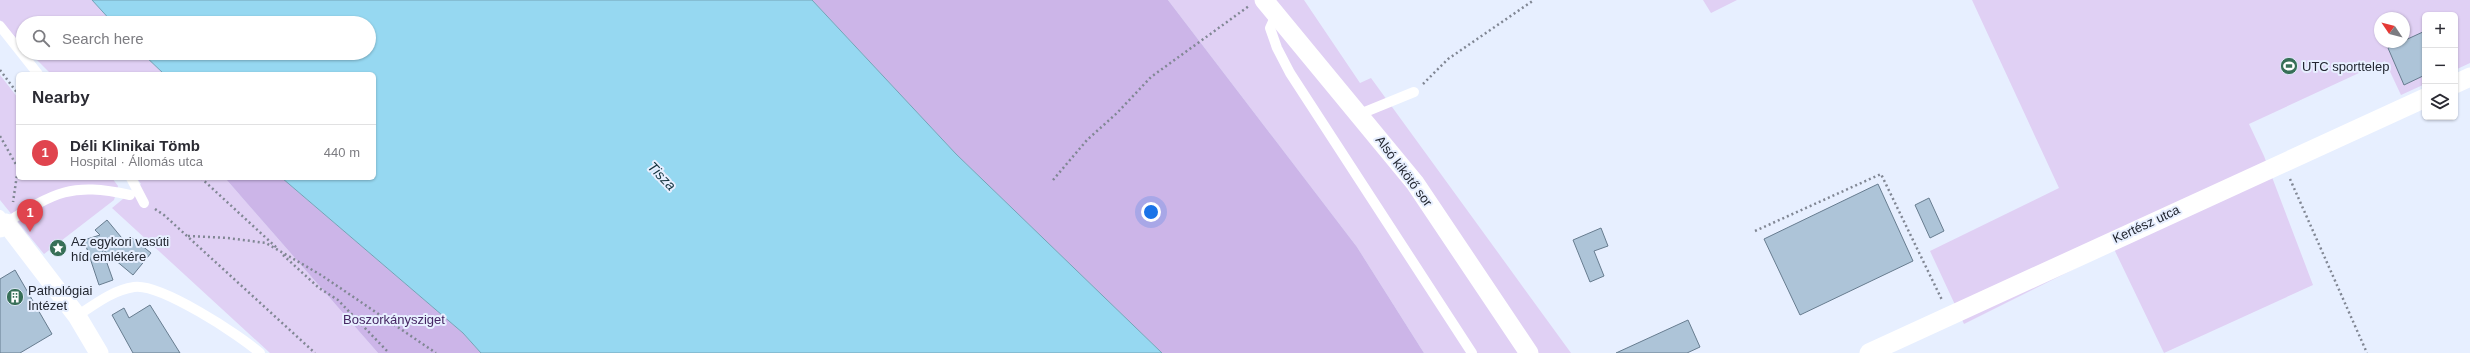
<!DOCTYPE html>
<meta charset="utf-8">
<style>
:root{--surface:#fff;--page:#f7f7f7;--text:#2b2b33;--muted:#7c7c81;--line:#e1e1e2;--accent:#ea580c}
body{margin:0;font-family:Arial,sans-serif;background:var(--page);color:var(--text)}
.controls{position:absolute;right:12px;top:12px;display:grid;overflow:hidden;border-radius:6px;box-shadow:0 1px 3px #0004}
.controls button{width:36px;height:36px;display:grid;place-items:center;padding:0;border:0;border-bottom:1px solid var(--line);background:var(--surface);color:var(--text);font:20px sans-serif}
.compass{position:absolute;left:2374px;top:12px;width:36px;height:36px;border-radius:50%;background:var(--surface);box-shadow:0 1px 3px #0004;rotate:305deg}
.you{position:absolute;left:1151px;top:212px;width:14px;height:14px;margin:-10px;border:3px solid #fff;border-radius:50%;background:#1a73e8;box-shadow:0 0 0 6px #1a73e833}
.badge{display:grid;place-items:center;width:26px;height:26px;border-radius:50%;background:var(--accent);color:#fff;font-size:13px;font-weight:700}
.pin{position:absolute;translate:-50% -33px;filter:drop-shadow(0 1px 2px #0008)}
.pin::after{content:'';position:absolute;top:21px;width:14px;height:12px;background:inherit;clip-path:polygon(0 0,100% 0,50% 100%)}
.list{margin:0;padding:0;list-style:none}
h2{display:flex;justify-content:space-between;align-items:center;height:52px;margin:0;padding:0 16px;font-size:17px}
h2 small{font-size:13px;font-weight:400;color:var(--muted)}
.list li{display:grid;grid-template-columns:26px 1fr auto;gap:12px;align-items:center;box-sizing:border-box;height:56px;padding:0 16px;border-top:1px solid var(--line)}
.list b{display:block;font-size:15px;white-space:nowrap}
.list p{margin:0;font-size:13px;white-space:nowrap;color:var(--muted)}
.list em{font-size:13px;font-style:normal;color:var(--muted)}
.icon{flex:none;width:22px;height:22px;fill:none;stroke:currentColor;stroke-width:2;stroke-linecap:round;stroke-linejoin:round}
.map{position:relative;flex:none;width:2470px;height:353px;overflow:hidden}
.search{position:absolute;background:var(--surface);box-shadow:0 1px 3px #0004;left:16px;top:16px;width:360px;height:44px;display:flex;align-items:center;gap:10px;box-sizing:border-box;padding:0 14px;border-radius:22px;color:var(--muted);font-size:15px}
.panel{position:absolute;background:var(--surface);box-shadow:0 1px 3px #0004;left:16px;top:72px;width:360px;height:108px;border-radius:6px}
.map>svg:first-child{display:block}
</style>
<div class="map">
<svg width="2470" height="353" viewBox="0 0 2470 353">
<rect width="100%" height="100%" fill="#e7efff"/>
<g fill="#e0d0f4" fill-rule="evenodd">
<polygon points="0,0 92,0 113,23 23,23 23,46 0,20"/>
<polygon points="1168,0 1304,0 1360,83 1371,78 1571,353 1424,353 1357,247"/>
<polygon points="1703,0 1737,0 1711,13"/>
<path d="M1972,0h498v63l-15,7v-55h-30v69l-24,11 -16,-34 -136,63 15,32 49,129 -149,68 -50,-104 -150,75 -34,-73 129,-63zM2380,18h24v24h-24z"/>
<polygon points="30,53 142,53 164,74 51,74"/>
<polygon points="0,75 18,98 18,178 112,178 118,186 114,200 44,254 0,200"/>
<polygon points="137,178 225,178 378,353 270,353 112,208 141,184"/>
</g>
<g fill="#ccb5e8">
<polygon points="812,0 1168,0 1357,247 1424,353 1162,353 956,154"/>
<polygon points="225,178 282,178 463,333 481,353 378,353"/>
</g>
<polygon fill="#96d8f1" stroke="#74a3b7" points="92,0 812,0 956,154 1162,353 481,353 463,333 282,178 374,178 374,74 164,74 142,53 369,53 369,23 113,23"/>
<g fill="#adc4d8" stroke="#677c8f">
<polygon points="2425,31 2425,75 2404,85 2388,48"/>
<polygon points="1878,184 1913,261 1800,315 1764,239"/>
<polygon points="1929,198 1944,231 1930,238 1915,205"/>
<polygon points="107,220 126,243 131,237 151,253 133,275 102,249 113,280 99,285 84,240 100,235 95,230"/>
<polygon points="1601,228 1608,246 1594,251 1604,276 1590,282 1573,240"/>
<polygon points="15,270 52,334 20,353 0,353 0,279"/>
<polygon points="150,305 180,353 133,353 112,315 124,308 129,318"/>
<polygon points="1688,320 1700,347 1687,353 1616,353"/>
</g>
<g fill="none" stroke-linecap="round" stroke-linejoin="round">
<g stroke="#818794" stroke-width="2.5" stroke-dasharray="2 3" stroke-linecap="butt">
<polyline points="0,70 18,94"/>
<polyline points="1423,84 1448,59 1534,0"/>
<polyline points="0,136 18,168 13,202"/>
<polyline points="201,178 277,248"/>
<polyline points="2290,179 2367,353"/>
<polyline points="1053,180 1087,140 1117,113 1151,77 1249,6"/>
<polyline points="155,209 164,215 315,353"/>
<polyline points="1755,231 1881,174 1942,300"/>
<polyline points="188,236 228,238 266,243 321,275 436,353"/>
<polyline points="283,255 319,288 338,300 389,353"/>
</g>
<g stroke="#fff" stroke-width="10">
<polyline points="1276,15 1270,28 1277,48 1290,73 1472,353"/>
<polyline points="0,26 38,74"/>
<polyline points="1360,114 1414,92"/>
<polyline points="131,178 144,203"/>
<path d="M0,215l6,8c49,-31 65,-41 124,-28"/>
<path d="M77,316c18,-12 36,-26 57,-29 26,-4 106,48 126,66"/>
</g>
<g stroke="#fff" stroke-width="19">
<polyline points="1264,0 1415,183 1529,353"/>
<polyline points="2455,84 2470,77"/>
<polyline points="0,228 6,223 77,316 99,353"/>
<polyline points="1869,353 2425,98"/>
</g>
</g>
<defs>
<symbol id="stadium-disc" viewBox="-11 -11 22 22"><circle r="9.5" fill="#376f57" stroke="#e7efff"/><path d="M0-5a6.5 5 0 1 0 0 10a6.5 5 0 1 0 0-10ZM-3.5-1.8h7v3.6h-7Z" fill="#fff"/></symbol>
<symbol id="sight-disc" viewBox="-11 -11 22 22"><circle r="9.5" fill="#376f57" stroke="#e7efff"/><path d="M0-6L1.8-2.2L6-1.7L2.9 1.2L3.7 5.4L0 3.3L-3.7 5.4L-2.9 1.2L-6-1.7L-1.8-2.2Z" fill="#fff"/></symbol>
<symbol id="building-disc" viewBox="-11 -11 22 22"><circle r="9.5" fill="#376f57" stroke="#e7efff"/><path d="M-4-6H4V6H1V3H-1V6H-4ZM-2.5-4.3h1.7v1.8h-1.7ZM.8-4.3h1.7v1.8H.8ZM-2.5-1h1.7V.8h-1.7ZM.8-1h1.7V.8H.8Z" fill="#fff"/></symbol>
</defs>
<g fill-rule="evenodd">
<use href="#stadium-disc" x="2279" y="56" width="20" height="20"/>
<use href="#sight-disc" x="48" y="238" width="20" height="20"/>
<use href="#building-disc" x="5" y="287" width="20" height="20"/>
</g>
<g text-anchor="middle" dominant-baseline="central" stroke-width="4" stroke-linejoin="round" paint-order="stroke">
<g font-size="13" fill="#232731" stroke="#e7efff" text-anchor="start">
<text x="2302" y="66">UTC sporttelep</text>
<text x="71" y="241">Az egykori vasúti<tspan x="71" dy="15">híd emlékére</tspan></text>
<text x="28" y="290">Pathológiai<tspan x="28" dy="15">Intézet</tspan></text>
</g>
<g font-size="13" fill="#232731" stroke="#e7efff">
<text transform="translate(1404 171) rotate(53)">Alsó kikötő sor</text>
<text transform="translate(2146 224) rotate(-25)">Kertész utca</text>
</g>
<g font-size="13" fill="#462764" stroke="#e7efff">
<text x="394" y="319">Boszorkánysziget</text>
</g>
<g font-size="14" font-style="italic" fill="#13323d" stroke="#e7efff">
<text transform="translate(662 176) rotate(46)">Tisza</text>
</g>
</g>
</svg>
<div class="controls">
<button>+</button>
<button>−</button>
<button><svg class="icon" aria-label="layers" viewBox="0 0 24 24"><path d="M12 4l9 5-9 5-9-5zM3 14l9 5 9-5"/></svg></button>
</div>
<svg class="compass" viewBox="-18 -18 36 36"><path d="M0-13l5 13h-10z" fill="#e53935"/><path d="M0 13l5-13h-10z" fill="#7c7c81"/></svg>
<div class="you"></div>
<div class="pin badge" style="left:30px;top:232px;background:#e0444e">1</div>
<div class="search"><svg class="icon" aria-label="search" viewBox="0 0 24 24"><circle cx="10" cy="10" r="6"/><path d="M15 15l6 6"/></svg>Search here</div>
<section class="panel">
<h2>Nearby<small></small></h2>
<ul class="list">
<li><span class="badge" style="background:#e0444e">1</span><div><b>Déli Klinikai Tömb</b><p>Hospital · Állomás utca</p></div><em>440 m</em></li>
</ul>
</section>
</div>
